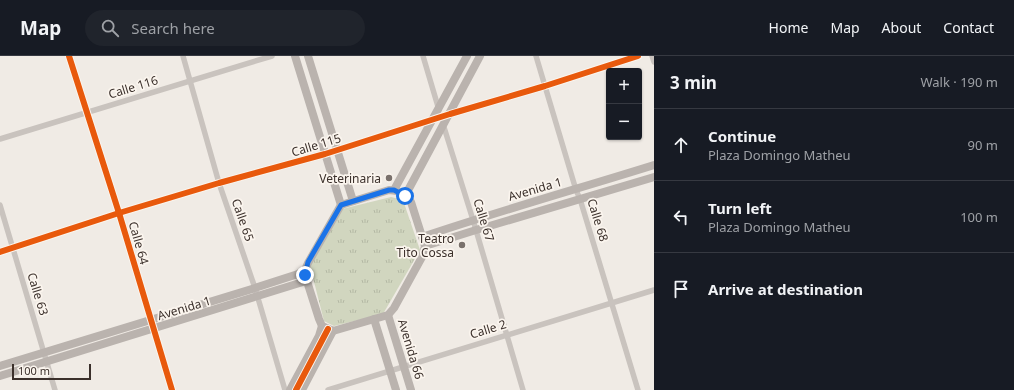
<!DOCTYPE html>
<meta charset="utf-8">
<style>
:root{--surface:#171b24;--page:#20242c;--text:#f1f3f6;--muted:#9ea1a6;--line:#363941}
body{margin:0;font-family:"Noto Sans",sans-serif;background:var(--page);color:var(--text)}
.controls{position:absolute;right:12px;top:12px;display:grid;overflow:hidden;border-radius:4px;box-shadow:0 1px 3px #0004}
.controls button{width:36px;height:36px;display:grid;place-items:center;padding:0;border:0;border-bottom:1px solid var(--line);background:var(--surface);color:var(--text);font:20px sans-serif}
.scale{position:absolute;left:12px;bottom:10px;width:79px;box-sizing:border-box;padding-left:4px;border:2px solid #3b302b;border-top:0;font-size:11px;line-height:14px;white-space:nowrap;color:#3b302b;-webkit-text-stroke:3px #fbf5ee;paint-order:stroke}
.stop{position:absolute;width:12px;height:12px;margin:-9px;border:3px solid #1a73e8;border-radius:50%;background:#fff}
.stop.end{background:#1a73e8;border-color:#fff;box-shadow:0 1px 4px #0008}
.list{margin:0;padding:0;list-style:none}
h2{display:flex;justify-content:space-between;align-items:center;height:52px;margin:0;padding:0 16px;font-size:17px}
h2 small{font-size:13px;font-weight:400;color:var(--muted)}
.list li{display:grid;grid-template-columns:26px 1fr auto;gap:12px;align-items:center;box-sizing:border-box;height:72px;padding:0 16px;border-top:1px solid var(--line)}
.list b{display:block;font-size:15px;white-space:nowrap}
.list p{margin:0;font-size:13px;white-space:nowrap;color:var(--muted)}
.list em{font-size:13px;font-style:normal;color:var(--muted)}
.icon{flex:none;width:22px;height:22px;fill:none;stroke:currentColor;stroke-width:2;stroke-linecap:round;stroke-linejoin:round}
.map{position:relative;flex:none;width:654px;height:334px;overflow:hidden}
header{display:flex;align-items:center;gap:24px;box-sizing:border-box;height:56px;padding:0 20px;background:var(--surface);border-bottom:1px solid var(--line)}
header strong{font-size:19px}
nav{display:flex;gap:22px;margin-inline-start:auto;font-size:14px}
.search{width:280px;height:36px;background:var(--page);display:flex;align-items:center;gap:10px;box-sizing:border-box;padding:0 14px;border-radius:22px;color:var(--muted);font-size:15px}
main{display:flex}
aside{flex:1;background:var(--surface)}
.map>svg:first-child{display:block}
</style>
<header>
<strong>Map</strong>
<div class="search"><svg class="icon" aria-label="search" viewBox="0 0 24 24"><circle cx="10" cy="10" r="6"/><path d="M15 15l6 6"/></svg>Search here</div>
<nav><a>Home</a><a>Map</a><a>About</a><a>Contact</a></nav>
</header>
<main>
<div class="map">
<svg width="654" height="334" viewBox="0 0 654 334">
<defs>
<pattern id="grass-tufts" width="24" height="20" patternUnits="userSpaceOnUse"><rect width="24" height="20" fill="#d1d6bf"/><path d="M3 7l-1-3M5 7V3M7 7l1-3M15 17l-1-3M17 17v-4M19 17l1-3" fill="none" stroke="#b4b8a4"/></pattern>
</defs>
<rect width="100%" height="100%" fill="#f0ebe5"/>
<polygon fill="url(#grass-tufts)" points="391,141 403,144 420,194 383,258 334,270 324,265 310,210 342,153"/>
<g fill="none" stroke-linecap="round" stroke-linejoin="round">
<g stroke="#c9c3be" stroke-width="5.5">
<polyline points="69,0 119,157 172,334"/>
<polyline points="183,0 219,127 255,232 285,334"/>
<polyline points="423,0 439,54"/>
<polyline points="536,0 576,134 580,143 638,334"/>
<polyline points="652,0 654,6"/>
<polyline points="443,68 473,164 523,334"/>
<polyline points="0,83 272,0"/>
<polyline points="0,149 55,334"/>
<polyline points="0,196 119,157 219,127 325,98 450,58 545,30 638,0"/>
<polyline points="328,334 654,234"/>
</g>
<g stroke="#bab3ae" stroke-width="8">
<polyline points="295,0 341,149"/>
<polyline points="308,0 353,145"/>
<path d="M389,134c9,0 17,4 22,12l14,44 -3,11 -28,51 -6,7 -55,16 -11,-5 -3,-7 -14,-44v-5l3,-7 33,-58z"/>
<polyline points="394,134 467,0"/>
<polyline points="405,140 480,0"/>
<path d="M422,181c77,-26 155,-48 232,-72"/>
<polyline points="425,190 476,174 654,121"/>
<polyline points="388,259 411,334"/>
<polyline points="374,263 396,334"/>
<polyline points="0,310 255,232 298,218 305,214"/>
<polyline points="0,320 306,225"/>
<polyline points="290,334 319,280 322,270"/>
<polyline points="302,334 333,275"/>
</g>
<defs>
<g id="cycleway">
<polyline points="69,0 119,157 172,334"/>
<polyline points="0,196 119,157 219,127 325,98 450,58 545,30 638,0"/>
<polyline points="296,334 328,273"/>
</g>
</defs>
<use href="#cycleway" stroke="#fbf5ee" stroke-width="8"/>
<use href="#cycleway" stroke="#e8590c" stroke-width="6"/>
</g>
<g fill="none" stroke-linecap="round" stroke-linejoin="round">
<polyline stroke="#1a73e8" stroke-width="5" points="305,219 306,214 308,206 341,149 389,134 394,134 405,140"/>
</g>
<g fill="#7a716c" stroke="#fbf5ee" stroke-width="1.5">
<circle cx="389" cy="122" r="4"/>
<circle cx="462" cy="189" r="4"/>
</g>
<g text-anchor="middle" dominant-baseline="central" stroke-width="3.5" stroke-linejoin="round" paint-order="stroke">
<g font-size="12" fill="#3b302b" stroke="#fbf5ee">
<text transform="translate(133 31) rotate(-17)">Calle 116</text>
<text transform="translate(316 89) rotate(-17)">Calle 115</text>
<text transform="translate(535 133) rotate(-16)">Avenida 1</text>
<text transform="translate(243 164) rotate(71)">Calle 65</text>
<text transform="translate(484 164) rotate(73)">Calle 67</text>
<text transform="translate(598 164) rotate(73)">Calle 68</text>
<text transform="translate(139 187) rotate(74)">Calle 64</text>
<text transform="translate(38 238) rotate(73)">Calle 63</text>
<text transform="translate(184 252) rotate(-17)">Avenida 1</text>
<text transform="translate(488 273) rotate(-17)">Calle 2</text>
<text transform="translate(411 293) rotate(73)">Avenida 66</text>
</g>
<g font-size="12" fill="#3b302b" stroke="#fbf5ee" text-anchor="end">
<text x="381" y="122">Veterinaria</text>
<text x="454" y="182">Teatro<tspan x="454" dy="14">Tito Cossa</tspan></text>
</g>
</g>
</svg>
<div class="controls">
<button>+</button>
<button>−</button>
</div>
<div class="scale">100 m</div>
<div class="stop" style="left:405px;top:140px"></div>
<div class="stop end" style="left:305px;top:219px"></div>
</div>
<aside>
<h2>3 min<small>Walk · 190 m</small></h2>
<ul class="list">
<li><svg class="icon" aria-label="ahead" viewBox="0 0 24 24"><path d="M12 20V5M6 11l6-6 6 6"/></svg><div><b>Continue</b><p>Plaza Domingo Matheu</p></div><em>90 m</em></li>
<li><svg class="icon" aria-label="left" viewBox="0 0 24 24"><path d="M17 20v-9H6M10 6l-5 5 5 5"/></svg><div><b>Turn left</b><p>Plaza Domingo Matheu</p></div><em>100 m</em></li>
<li><svg class="icon" aria-label="arrive" viewBox="0 0 24 24"><path d="M6 21V4h12l-3 4 3 4H6"/></svg><div><b>Arrive at destination</b></div></li>
</ul>
</aside>
</main>
